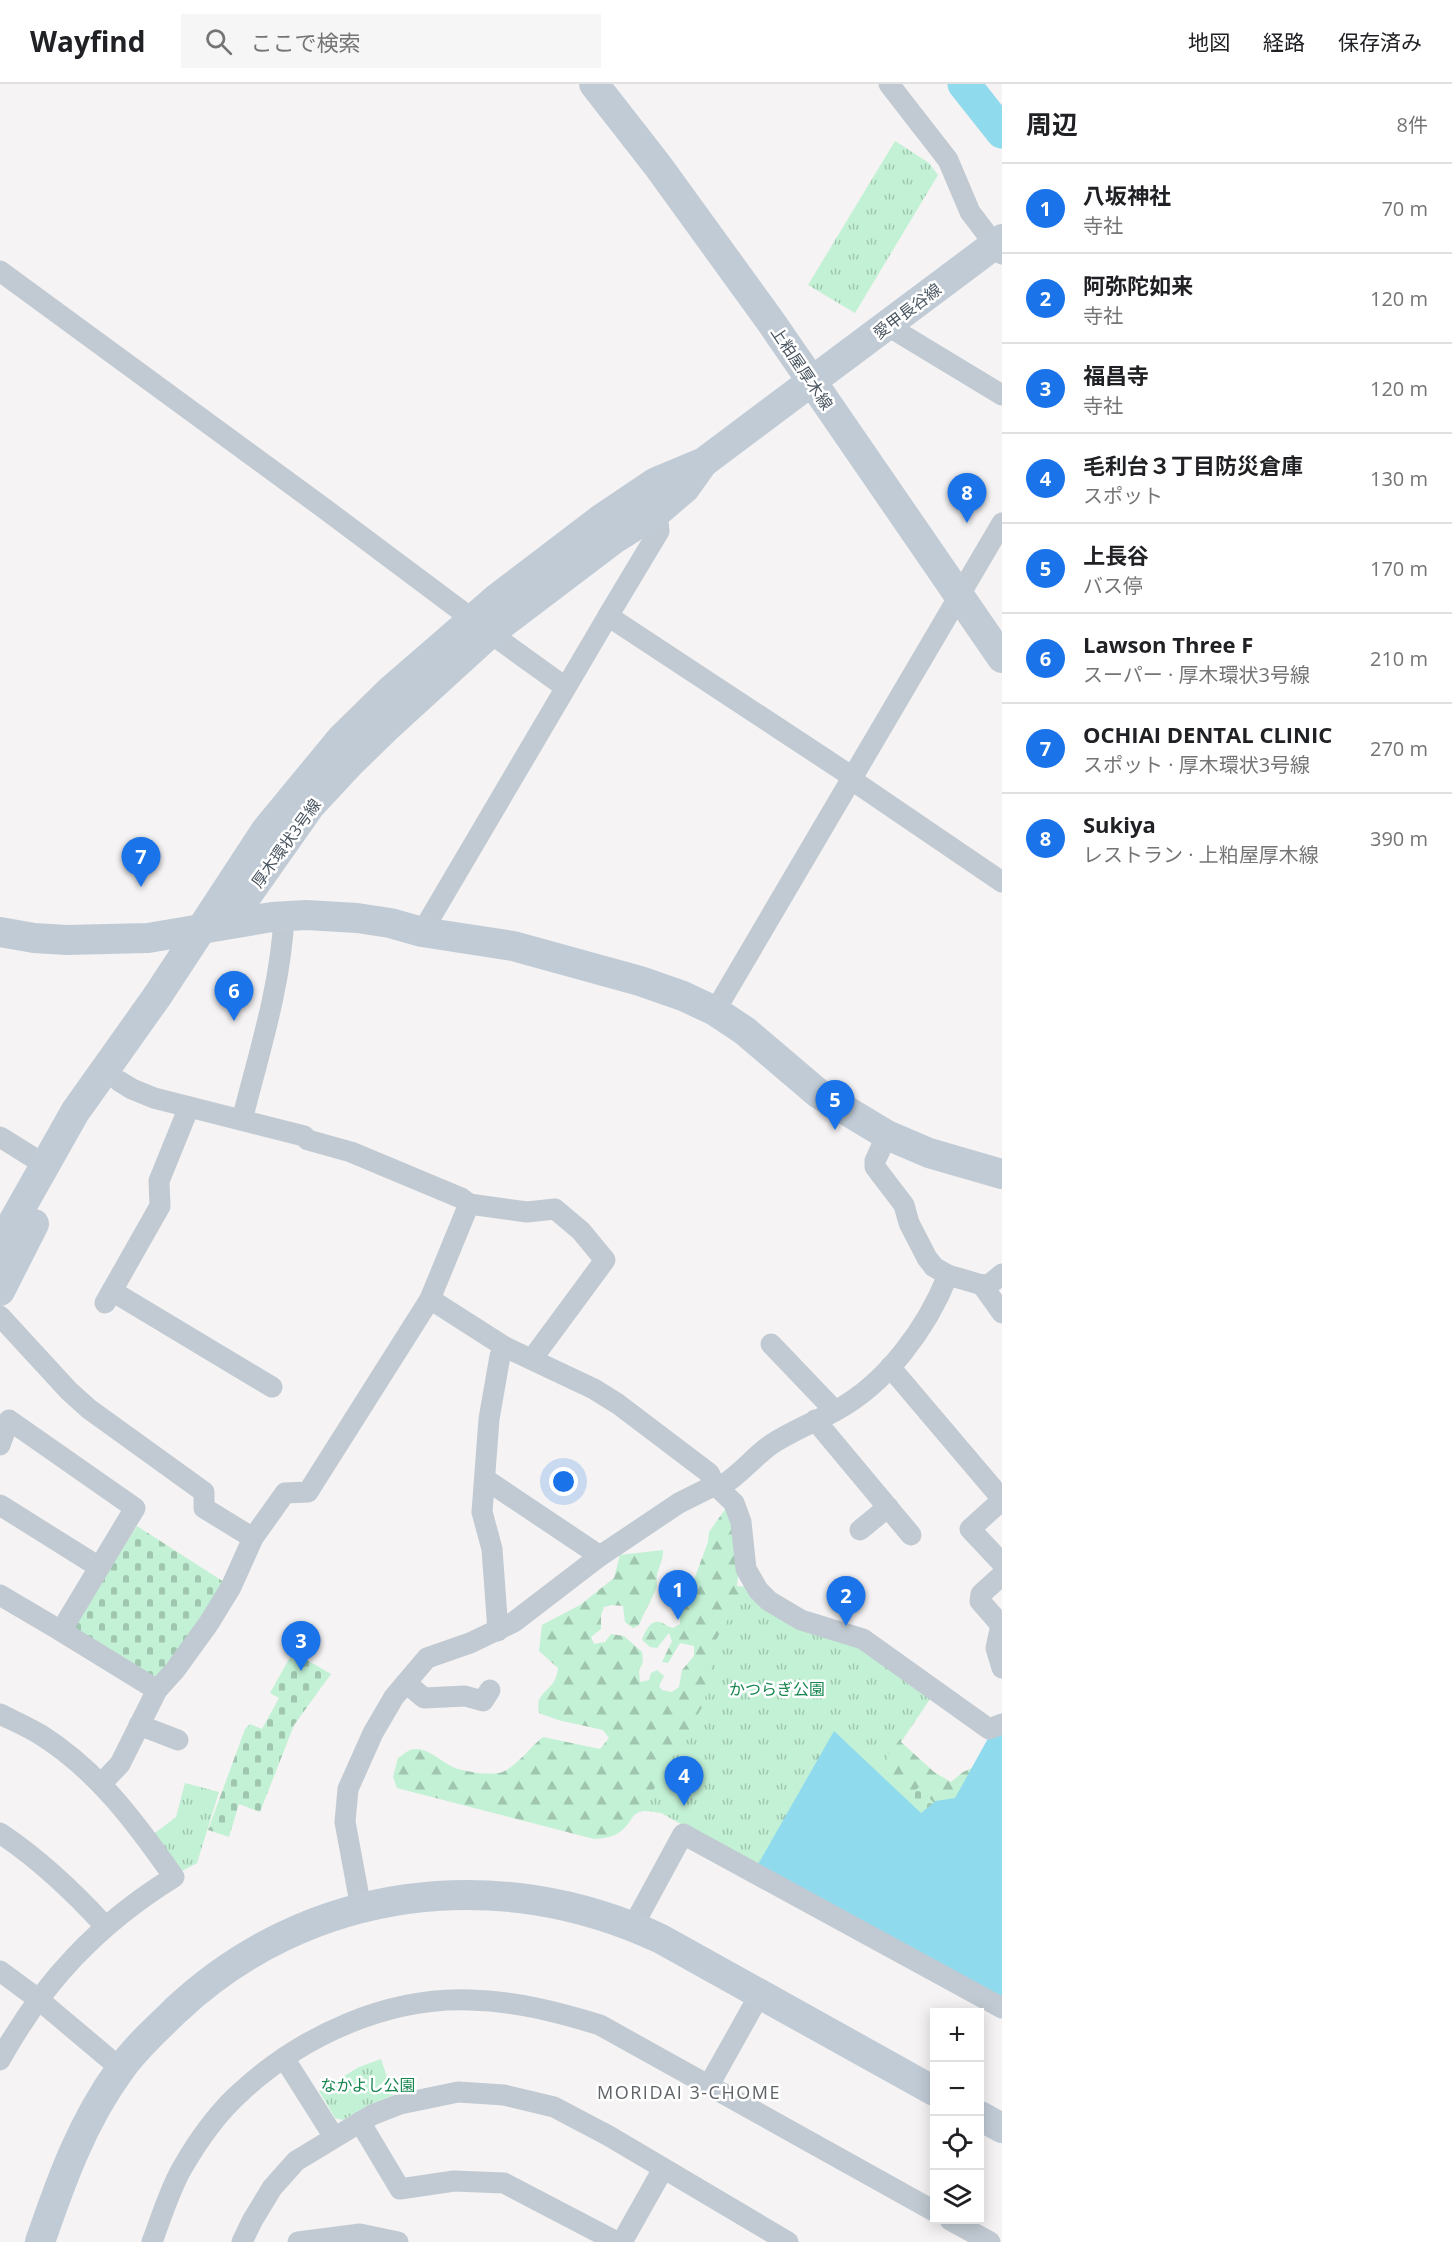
<!DOCTYPE html>
<html lang="ja">
<meta charset="utf-8">
<style>
:root{--surface:#fff;--page:#f6f6f6;--text:#202124;--muted:#757577;--line:#e0e0e0;--accent:#1a73e8}
body{margin:0;font-family:"Open Sans","Noto Sans JP",sans-serif;background:var(--page);color:var(--text)}
.controls{position:absolute;right:18px;bottom:18px;display:grid;overflow:hidden;border-radius:0px;box-shadow:0 3px 15px #0003}
.controls button{width:54px;height:54px;display:grid;place-items:center;padding:0;border:0;border-bottom:2px solid var(--line);background:var(--surface);color:var(--text);font:30px sans-serif}
.you{position:absolute;left:564px;top:1398px;width:21px;height:21px;margin:-15px;border:4px solid #fff;border-radius:50%;background:#1a73e8;box-shadow:0 0 0 9px #1a73e833}
.badge{display:grid;place-items:center;width:39px;height:39px;border-radius:50%;background:var(--accent);color:#fff;font-size:20px;font-weight:700}
.pin{position:absolute;translate:-50% -50px;filter:drop-shadow(0 2px 3px #0008)}
.pin::after{content:'';position:absolute;top:32px;width:21px;height:18px;background:inherit;clip-path:polygon(0 0,100% 0,50% 100%)}
.list{margin:0;padding:0;list-style:none}
h2{display:flex;justify-content:space-between;align-items:center;height:78px;margin:0;padding:0 24px;font-size:26px}
h2 small{font-size:20px;font-weight:400;color:var(--muted)}
.list li{display:grid;grid-template-columns:39px 1fr auto;gap:18px;align-items:center;box-sizing:border-box;height:90px;padding:0 24px;border-top:2px solid var(--line)}
.list b{display:block;font-size:22px;white-space:nowrap}
.list p{margin:0;font-size:20px;white-space:nowrap;color:var(--muted)}
.list em{font-size:20px;font-style:normal;color:var(--muted)}
.icon{flex:none;width:33px;height:33px;fill:none;stroke:currentColor;stroke-width:2;stroke-linecap:round;stroke-linejoin:round}
.map{position:relative;flex:none;width:1002px;height:2158px;overflow:hidden}
header{display:flex;align-items:center;gap:36px;box-sizing:border-box;height:84px;padding:0 30px;background:var(--surface);border-bottom:2px solid var(--line)}
header strong{font-size:28px}
nav{display:flex;gap:33px;margin-inline-start:auto;font-size:21px}
.search{width:420px;height:54px;background:var(--page);display:flex;align-items:center;gap:15px;box-sizing:border-box;padding:0 21px;border-radius:0px;color:var(--muted);font-size:22px}
main{display:flex}
aside{flex:1;background:var(--surface)}
.map>svg:first-child{display:block}
</style>
<header>
<strong>Wayfind</strong>
<div class="search"><svg class="icon" aria-label="search" viewBox="0 0 24 24"><circle cx="10" cy="10" r="6"/><path d="M15 15l6 6"/></svg>ここで検索</div>
<nav><a>地図</a><a>経路</a><a>保存済み</a></nav>
</header>
<main>
<div class="map">
<svg width="1002" height="2158" viewBox="0 0 1002 2158">
<defs>
<pattern id="forest-firs" width="22" height="20" patternUnits="userSpaceOnUse" patternTransform="scale(1.5)"><rect width="22" height="20" fill="#c3f1d5"/><path d="M5 1l3.5 6h-7zM16 11l3.5 6h-7z" fill="#a0c6b0"/></pattern>
<pattern id="cemetery-stones" width="16" height="16" patternUnits="userSpaceOnUse" patternTransform="scale(1.5)"><rect width="16" height="16" fill="#c3f1d5"/><path d="M2 7V4a2 2 0 0 1 4 0v3zM10 15v-3a2 2 0 0 1 4 0v3z" fill="#a0c6b0"/></pattern>
<pattern id="park-tufts" width="24" height="20" patternUnits="userSpaceOnUse" patternTransform="scale(1.5)"><rect width="24" height="20" fill="#c3f1d5"/><path d="M3 7l-1-3M5 7V3M7 7l1-3M15 17l-1-3M17 17v-4M19 17l1-3" fill="none" stroke="#a0c6b0"/></pattern>
</defs>
<rect width="100%" height="100%" fill="#f5f3f3"/>
<path fill="url(#forest-firs)" d="M726,1424l5,5 8,55 -2,18 9,1 1,6 185,103 -31,46 33,30 17,10 12,-10 9,-4 -1,42 -209,57 -97,-54c-10,1 -18,-5 -28,0 -4,2 -6,7 -9,11 -9,12 -20,14 -34,15l-197,-51 -4,-11 5,-19c3,-2 8,-6 12,-8 15,-5 30,11 43,17 12,5 33,8 46,6 16,-4 31,-26 44,-36l57,12 9,-11 -6,-8 -45,-10 -19,-7c-5,-24 17,-20 19,-45l-19,-17 3,-26 38,-20 34,-27 6,-23 43,-5c0,10 -3,15 -6,24 -1,5 1,10 -1,15 -5,12 -12,23 -17,36l-6,3 -8,-6 -2,-16 -11,-1 -8,2 -3,8v14l-10,8 3,7 11,-2 6,-8 13,2 18,16 1,10 -4,9 1,11 9,-2 2,-7 6,-3 7,6 -5,10 3,4 10,2 7,-5 3,-17 12,-14v-10l-14,-3 -12,20 -6,-1 10,-21 -3,-8 -12,15 -7,-1 -8,-7c2,-6 8,-20 17,-18 4,0 9,5 14,6l7,-4 -1,-14 13,-25 16,-43 1,-10z"/>
<g fill="url(#cemetery-stones)">
<polygon points="137,1442 227,1500 158,1600 71,1544"/>
<polygon points="293,1568 331,1590 294,1641 260,1728 239,1720 229,1753 208,1746 245,1645 250,1640 262,1645 279,1614 270,1609"/>
<polygon points="919,1703 935,1720 922,1731 907,1714"/>
</g>
<g fill="url(#park-tufts)">
<polygon points="895,57 929,79 938,91 855,229 808,201"/>
<polygon points="750,1505 860,1560 932,1612 878,1685 833,1644 756,1782 645,1720 704,1620 716,1556 742,1511"/>
<polygon points="185,1699 219,1708 197,1779 182,1787 155,1749 176,1733"/>
<polygon points="381,1975 393,2011 367,2022 343,2036 335,2034 319,2007 359,1983"/>
</g>
<polygon fill="#90daee" points="1002,1645 1002,1919 757,1782 834,1647 921,1729 936,1717 955,1714 991,1649"/>
<g fill="none" stroke-linecap="round" stroke-linejoin="round">
<polyline stroke="#90daee" stroke-width="33" points="964,0 1002,48"/>
<g stroke="#c1cad2" stroke-width="21">
<polyline points="889,0 948,76 970,128 1002,170"/>
<polyline points="0,187 325,425 472,535"/>
<polyline points="888,242 1002,311"/>
<polyline points="657,428 659,447 608,532 851,692 855,698 1002,798"/>
<polyline points="490,549 565,603"/>
<polyline points="422,848 608,532"/>
<polyline points="715,927 1002,439"/>
<polyline points="119,997 132,1005 154,1014 304,1052 308,1056 351,1068 461,1114 469,1120 430,1215 505,1263 594,1305 618,1320 709,1389 715,1401 734,1419 741,1438 746,1485 758,1506 769,1517 801,1536 863,1555 989,1645 1002,1640"/>
<path d="M242,1036c17,-67 39,-135 42,-204"/>
<polyline points="0,1053 45,1081"/>
<polyline points="469,1120 527,1128 555,1125 581,1147 605,1176 532,1275"/>
<polyline points="948,1191 982,1201 990,1200 1002,1190"/>
<polyline points="982,1201 1002,1229"/>
<polyline points="112,1207 272,1303"/>
<polyline points="105,1219 160,1122 159,1097 189,1023"/>
<polyline points="0,1232 69,1307 89,1325 204,1408 204,1424 253,1454"/>
<polyline points="771,1260 835,1327"/>
<polyline points="890,1283 1002,1415"/>
<polyline points="815,1336 911,1451"/>
<polyline points="0,1361 9,1336 135,1424 61,1547 157,1606"/>
<polyline points="485,1395 600,1472"/>
<polyline points="1002,1416 970,1445 1002,1479"/>
<polyline points="0,1421 99,1483"/>
<polyline points="860,1446 888,1423"/>
<polyline points="1002,1491 981,1510 980,1517 1001,1541 996,1564 1002,1584"/>
<polyline points="0,1511 61,1547"/>
<polyline points="498,1547 492,1465 482,1428 489,1335 500,1272 505,1263"/>
<polyline points="406,1599 424,1614 465,1612 483,1617 490,1606"/>
<path d="M0,1630c14,7 28,13 41,21 57,36 95,88 133,142 -76,47 -131,105 -174,183"/>
<polyline points="139,1641 178,1656"/>
<polyline points="101,1700 120,1680 157,1606 175,1586 209,1539 231,1503 253,1454 285,1409 308,1408 430,1215"/>
<path d="M0,1749c39,26 73,58 105,93"/>
<path d="M361,1824l-16,-86 3,-33 25,-56 21,-36 33,-39 43,-15 44,-21 86,-66 79,-53 36,-18h8c17,-11 30,-27 46,-39 20,-14 44,-23 66,-35 51,-27 92,-83 113,-136l-14,-8 -7,-9 -18,-35 -5,-18 -29,-38v-6l12,-26"/>
<polyline points="633,1842 683,1750 1002,1924"/>
<polyline points="0,1887 38,1915 120,1984"/>
<polyline points="284,1974 334,2053"/>
<polyline points="709,2001 760,1910"/>
<polyline points="360,2038 400,2105 454,2097 504,2099 617,2158"/>
<polyline points="950,2136 990,2158"/>
<path d="M152,2158c9,-24 17,-50 29,-72 16,-28 37,-58 61,-79 61,-56 146,-94 228,-91 45,1 88,12 130,25l334,186"/>
<polyline points="242,2158 252,2137 272,2104 296,2077 372,2031 400,2020 458,2008 504,2011 554,2023 609,2052 788,2158"/>
<polyline points="298,2158 360,2150 398,2158"/>
<polyline points="622,2158 663,2085"/>
</g>
<g stroke="#c1cbd6" stroke-width="30">
<polyline points="594,0 658,82 771,238 1002,574"/>
<polyline points="234,830 310,722 350,679 386,644 490,549 614,455 657,428 685,404 700,383"/>
<polyline points="0,848 34,854 67,856 148,854 272,833 306,831 357,834 390,839 422,848 513,862 640,897 683,912 715,927 745,947 819,1010 887,1051 929,1069 1002,1090"/>
<polyline points="0,1161 75,1028 158,911 266,746 341,655 392,605 496,515 601,435 656,398 704,378 1002,155"/>
<polyline points="0,1207 34,1140"/>
<polyline points="980,2032 1002,2044"/>
<path d="M40,2158c21,-61 42,-120 80,-172 15,-22 37,-41 56,-60 132,-124 321,-148 485,-71l273,152"/>
</g>
</g>
<g text-anchor="middle" dominant-baseline="central" stroke-width="5" stroke-linejoin="round" paint-order="stroke">
<g font-size="16" fill="#4a5661" stroke="#fff">
<text transform="translate(907 227) rotate(-37)">愛甲長谷線</text>
<text transform="translate(802 284) rotate(56)">上粕屋厚木線</text>
<text transform="translate(286 759) rotate(-54)">厚木環状3号線</text>
</g>
<g font-size="16" fill="#17864f" stroke="#fff">
<text x="777" y="1605">かつらぎ公園</text>
<text x="368" y="2001">なかよし公園</text>
</g>
<g font-size="18" letter-spacing="1.5" fill="#5f6368" stroke="#fff">
<text x="689" y="2008">MORIDAI 3-CHOME</text>
</g>
</g>
</svg>
<div class="controls">
<button>+</button>
<button>−</button>
<button><svg class="icon" aria-label="locate" viewBox="0 0 24 24"><circle cx="12" cy="12" r="6"/><path d="M12 2v4M12 18v4M2 12h4M18 12h4"/></svg></button>
<button><svg class="icon" aria-label="layers" viewBox="0 0 24 24"><path d="M12 4l9 5-9 5-9-5zM3 14l9 5 9-5"/></svg></button>
</div>
<div class="you"></div>
<div class="pin badge" style="left:678px;top:1536px">1</div>
<div class="pin badge" style="left:846px;top:1542px">2</div>
<div class="pin badge" style="left:301px;top:1587px">3</div>
<div class="pin badge" style="left:684px;top:1722px">4</div>
<div class="pin badge" style="left:835px;top:1046px">5</div>
<div class="pin badge" style="left:234px;top:937px">6</div>
<div class="pin badge" style="left:141px;top:803px">7</div>
<div class="pin badge" style="left:967px;top:439px">8</div>
</div>
<aside>
<h2>周辺<small>8件</small></h2>
<ul class="list">
<li><span class="badge">1</span><div><b>八坂神社</b><p>寺社</p></div><em>70 m</em></li>
<li><span class="badge">2</span><div><b>阿弥陀如来</b><p>寺社</p></div><em>120 m</em></li>
<li><span class="badge">3</span><div><b>福昌寺</b><p>寺社</p></div><em>120 m</em></li>
<li><span class="badge">4</span><div><b>毛利台３丁目防災倉庫</b><p>スポット</p></div><em>130 m</em></li>
<li><span class="badge">5</span><div><b>上長谷</b><p>バス停</p></div><em>170 m</em></li>
<li><span class="badge">6</span><div><b>Lawson Three F</b><p>スーパー · 厚木環状3号線</p></div><em>210 m</em></li>
<li><span class="badge">7</span><div><b>OCHIAI DENTAL CLINIC</b><p>スポット · 厚木環状3号線</p></div><em>270 m</em></li>
<li><span class="badge">8</span><div><b>Sukiya</b><p>レストラン · 上粕屋厚木線</p></div><em>390 m</em></li>
</ul>
</aside>
</main>
